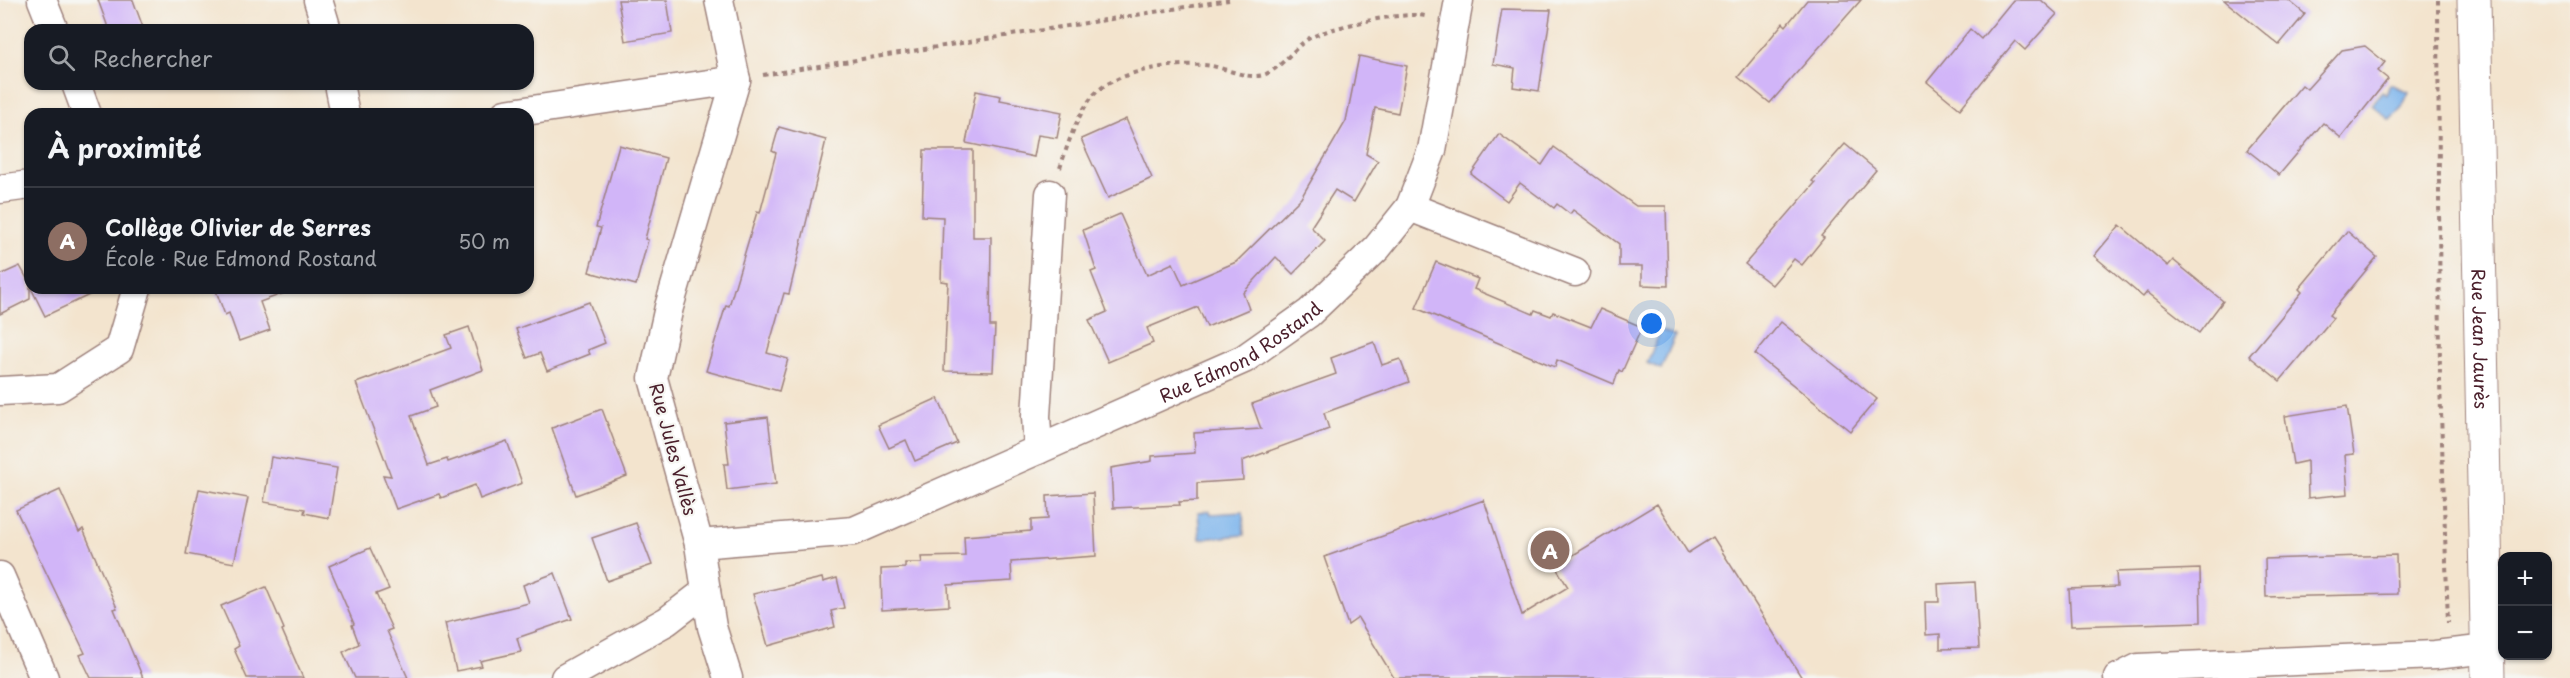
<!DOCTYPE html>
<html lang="fr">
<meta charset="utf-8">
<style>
:root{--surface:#171b24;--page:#242831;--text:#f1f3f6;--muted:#9ea1a6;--line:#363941;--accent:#0b8043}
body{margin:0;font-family:"Playpen Sans",sans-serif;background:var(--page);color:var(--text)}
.controls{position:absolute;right:18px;bottom:18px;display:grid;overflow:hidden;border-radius:12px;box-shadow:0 2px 4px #0004}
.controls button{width:54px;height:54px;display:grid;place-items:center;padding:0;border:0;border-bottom:2px solid var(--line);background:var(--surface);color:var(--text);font:30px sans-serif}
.you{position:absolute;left:1652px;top:324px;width:21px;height:21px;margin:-15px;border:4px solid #fff;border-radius:50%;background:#1a73e8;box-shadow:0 0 0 9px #1a73e833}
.badge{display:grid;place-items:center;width:39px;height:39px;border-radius:50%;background:var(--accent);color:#fff;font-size:20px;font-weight:700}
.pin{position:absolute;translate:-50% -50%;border:3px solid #fff;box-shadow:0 2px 6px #0006}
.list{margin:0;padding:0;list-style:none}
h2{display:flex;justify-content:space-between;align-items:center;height:78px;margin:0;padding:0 24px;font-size:26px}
h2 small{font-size:20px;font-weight:400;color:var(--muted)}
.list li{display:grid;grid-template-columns:39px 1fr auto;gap:18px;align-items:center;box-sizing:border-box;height:108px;padding:0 24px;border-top:2px solid var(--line)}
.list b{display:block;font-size:22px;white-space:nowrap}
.list p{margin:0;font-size:20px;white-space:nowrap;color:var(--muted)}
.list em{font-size:20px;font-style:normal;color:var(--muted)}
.icon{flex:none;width:33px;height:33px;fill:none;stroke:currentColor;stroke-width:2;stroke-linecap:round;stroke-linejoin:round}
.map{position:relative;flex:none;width:2570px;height:678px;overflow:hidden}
.search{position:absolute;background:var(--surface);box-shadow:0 2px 4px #0004;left:24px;top:24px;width:510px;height:66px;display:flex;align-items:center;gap:15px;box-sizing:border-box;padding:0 21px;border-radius:18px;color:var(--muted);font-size:22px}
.panel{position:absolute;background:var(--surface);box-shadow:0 2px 4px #0004;left:24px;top:108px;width:510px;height:186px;border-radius:18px}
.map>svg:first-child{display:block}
</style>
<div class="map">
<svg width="2570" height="678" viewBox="0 0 2570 678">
<rect width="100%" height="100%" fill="#f6f6f2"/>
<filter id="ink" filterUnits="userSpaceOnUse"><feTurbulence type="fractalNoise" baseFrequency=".0167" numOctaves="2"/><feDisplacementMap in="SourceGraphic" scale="12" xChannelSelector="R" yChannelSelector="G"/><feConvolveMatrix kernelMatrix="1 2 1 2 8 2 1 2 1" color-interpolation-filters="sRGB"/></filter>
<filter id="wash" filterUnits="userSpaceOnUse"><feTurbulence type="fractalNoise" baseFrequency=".008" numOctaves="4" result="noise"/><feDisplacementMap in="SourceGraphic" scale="24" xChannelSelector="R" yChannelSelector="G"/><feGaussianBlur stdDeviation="1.35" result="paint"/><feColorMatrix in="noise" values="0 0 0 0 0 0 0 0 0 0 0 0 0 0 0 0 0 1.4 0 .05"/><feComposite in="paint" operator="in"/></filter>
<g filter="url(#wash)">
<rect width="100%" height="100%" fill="#f3e4ce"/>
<g fill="#7cb4ec" stroke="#636a8c" stroke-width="1.5">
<polygon points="2390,84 2409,92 2402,107 2390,120 2372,105 2382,92 2386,95"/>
<polygon points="1661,330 1675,336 1661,369 1647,363"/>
<polygon points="1210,511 1211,514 1243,512 1244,535 1200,539 1198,512"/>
</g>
<g id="blocks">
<g fill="#d1b5f8">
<polygon points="98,0 133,0 144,30 109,30"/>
<polygon points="618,0 667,0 672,33 625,41"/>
<polygon points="1807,0 1861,0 1770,103 1738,77 1783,23 1786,26"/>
<polygon points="2013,0 2041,0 2057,14 2025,50 2015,41 1960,109 1927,82 1970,29 1981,39"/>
<polygon points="2224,0 2288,0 2305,14 2279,45"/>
<polygon points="1502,9 1551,10 1539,91 1513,87 1515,68 1493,64"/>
<polygon points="2365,46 2385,62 2378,71 2388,79 2341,138 2323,123 2279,175 2247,150 2302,85 2307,89 2342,50"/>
<polygon points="1359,56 1407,66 1398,113 1375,108 1366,154 1378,161 1354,202 1335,190 1311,227 1325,241 1293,274 1276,257 1243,293 1249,309 1207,327 1198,307 1147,328 1153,343 1108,362 1089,320 1107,312 1091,272 1096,270 1083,230 1120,214 1147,275 1173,263 1183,285 1236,262 1301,198 1346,121"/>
<polygon points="976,91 1001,96 1000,100 1062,112 1057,138 1038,135 1034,157 966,143"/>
<polygon points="1126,119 1152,178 1108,198 1081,139"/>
<polygon points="779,127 826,140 789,294 784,293 767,353 788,359 779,391 706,371 726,305 729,306 757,212 760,213 776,153 772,151"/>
<polygon points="1499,134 1542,165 1554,147 1636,206 1666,206 1668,286 1642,285 1642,266 1619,266 1619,244 1573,210 1570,214 1557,204 1554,208 1520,183 1507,201 1471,174"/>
<polygon points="1845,144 1876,170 1821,236 1824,238 1802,265 1794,259 1772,285 1745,264 1815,183 1812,181"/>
<polygon points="619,145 666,158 645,239 648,240 636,285 589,272 601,228 596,227"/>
<polygon points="924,150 973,150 973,237 991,237 990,326 995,326 993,372 944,371 948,282 941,281 943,217 922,216"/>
<polygon points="2120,225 2168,266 2173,260 2223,301 2199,333 2147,292 2143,297 2094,256"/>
<polygon points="2347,231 2377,257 2329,315 2333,318 2280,381 2249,356 2302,292 2299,289"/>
<polygon points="1436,262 1478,279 1474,289 1533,314 1535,310 1551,316 1553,312 1591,327 1600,309 1642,327 1622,372 1619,370 1614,384 1557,360 1555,367 1416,308"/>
<polygon points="20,266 30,284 30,299 0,314 0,275"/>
<polygon points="31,288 104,288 45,316"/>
<polygon points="215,288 290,288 290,291 260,302 270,330 239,341 229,313 225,315"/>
<polygon points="589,302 605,343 588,350 590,354 547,371 540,353 527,358 516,329"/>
<polygon points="1781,322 1877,399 1850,431 1755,354"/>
<polygon points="469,327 483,370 430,390 436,407 411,416 429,465 447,459 448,462 507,441 522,483 480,499 475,485 441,498 439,494 396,509 383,475 391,476 356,383 451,348 446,335"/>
<polygon points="1374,342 1382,365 1400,359 1409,382 1324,413 1329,429 1242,461 1243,480 1197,483 1197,501 1179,502 1180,505 1113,508 1111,468 1152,461 1152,456 1195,453 1194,433 1261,429 1252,404 1336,374 1331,358"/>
<polygon points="938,398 957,443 915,461 906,440 889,448 878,425"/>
<polygon points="2347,406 2354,454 2345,455 2348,494 2308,498 2307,461 2293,464 2285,416"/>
<polygon points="602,409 627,476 576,495 552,428"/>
<polygon points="768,417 776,484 727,490 724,464 729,464 724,422"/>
<polygon points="271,457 337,468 329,518 304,513 305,509 264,502"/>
<polygon points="199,489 248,498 234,563 186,554"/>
<polygon points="60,490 79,532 83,529 117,608 114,609 143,678 91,678 80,655 85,653 16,510"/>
<polygon points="1093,493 1096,556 1011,562 1012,581 948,585 949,606 882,610 881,569 905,568 905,563 922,563 921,557 965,556 964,536 1031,531 1031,520 1048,519 1047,496"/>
<polygon points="1484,500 1522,615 1568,587 1555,566 1657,504 1688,553 1713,537 1802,678 1394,678 1358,618 1348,625 1324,557"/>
<polygon points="636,523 652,565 607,581 592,538"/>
<polygon points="370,548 389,589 376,594 392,629 387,631 408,678 355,678 343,652 359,644 352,625 354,624 329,566"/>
<polygon points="2396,555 2397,594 2266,597 2265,559"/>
<polygon points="2200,569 2201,622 2071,626 2069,589 2117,587 2116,572"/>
<polygon points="555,573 572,619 517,638 521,652 480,661 482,666 456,671 445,623 529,603 523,585"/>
<polygon points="822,578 823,582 837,578 844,608 831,611 835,627 768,646 753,594"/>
<polygon points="1975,582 1979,648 1940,649 1940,634 1926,635 1925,602 1939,602 1938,584"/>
<polygon points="266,587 284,629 282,630 303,678 247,678 234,649 239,646 221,606"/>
</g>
</g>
</g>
<g filter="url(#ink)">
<use href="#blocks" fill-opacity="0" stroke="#9e827c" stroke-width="1.5"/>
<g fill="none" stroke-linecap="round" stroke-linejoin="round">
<defs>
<g id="street">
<polyline points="42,0 54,30"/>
<polyline points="318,0 327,30"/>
<polyline points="76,84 87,114"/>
<polyline points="339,84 345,114"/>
<polyline points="505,114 736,80"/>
<polyline points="0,189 30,185"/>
<polyline points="1410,207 1575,272"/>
<polyline points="0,391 58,388 119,349 137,288"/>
<polyline points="1038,450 1036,416 1050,194"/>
<path id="s1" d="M699,544l155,-13 390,-172 65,-46 68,-65 33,-41 22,-57 27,-150"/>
<polyline points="0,576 44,678"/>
<polyline points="706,591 712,627 728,678"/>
<polyline points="565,678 667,621 706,591 699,544 653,378 669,307 736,80 719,0"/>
<polyline points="2118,678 2138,668 2435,655 2488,649"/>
</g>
<g id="secondary">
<path id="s2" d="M2474,0l14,678"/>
</g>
</defs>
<use href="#street" stroke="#9e827c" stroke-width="31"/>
<use href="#secondary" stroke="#9e827c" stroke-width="35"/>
<g stroke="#9e827c" stroke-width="4" stroke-dasharray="4.5 4.5" stroke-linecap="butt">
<polyline points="2438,0 2440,382 2448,623"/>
<polyline points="763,75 1229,0"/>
<path d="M1060,168c8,-24 16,-51 32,-71 21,-27 88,-36 120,-31 17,3 37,15 54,8 16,-7 28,-26 42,-35 17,-11 101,-30 120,-22"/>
</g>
<use href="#street" stroke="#fff" stroke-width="28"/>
<use href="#secondary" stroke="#fff" stroke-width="33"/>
</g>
</g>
<g text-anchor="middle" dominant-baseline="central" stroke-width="4.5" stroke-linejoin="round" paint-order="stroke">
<g font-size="18" fill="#4a1f2b" stroke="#f6f6f2">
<text stroke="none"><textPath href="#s2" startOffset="339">Rue Jean Jaurès</textPath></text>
<text stroke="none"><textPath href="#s1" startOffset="582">Rue Edmond Rostand</textPath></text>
<text transform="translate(674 449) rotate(75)">Rue Jules Vallès</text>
</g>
</g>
</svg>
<div class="controls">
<button>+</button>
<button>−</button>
</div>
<div class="you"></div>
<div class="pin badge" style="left:1550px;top:550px;background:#8d6e63">A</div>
<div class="search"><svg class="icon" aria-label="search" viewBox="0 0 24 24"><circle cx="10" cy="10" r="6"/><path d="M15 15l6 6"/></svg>Rechercher</div>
<section class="panel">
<h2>À proximité<small></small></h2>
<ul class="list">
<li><span class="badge" style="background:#8d6e63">A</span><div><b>Collège Olivier de Serres</b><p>École · Rue Edmond Rostand</p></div><em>50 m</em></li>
</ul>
</section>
</div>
